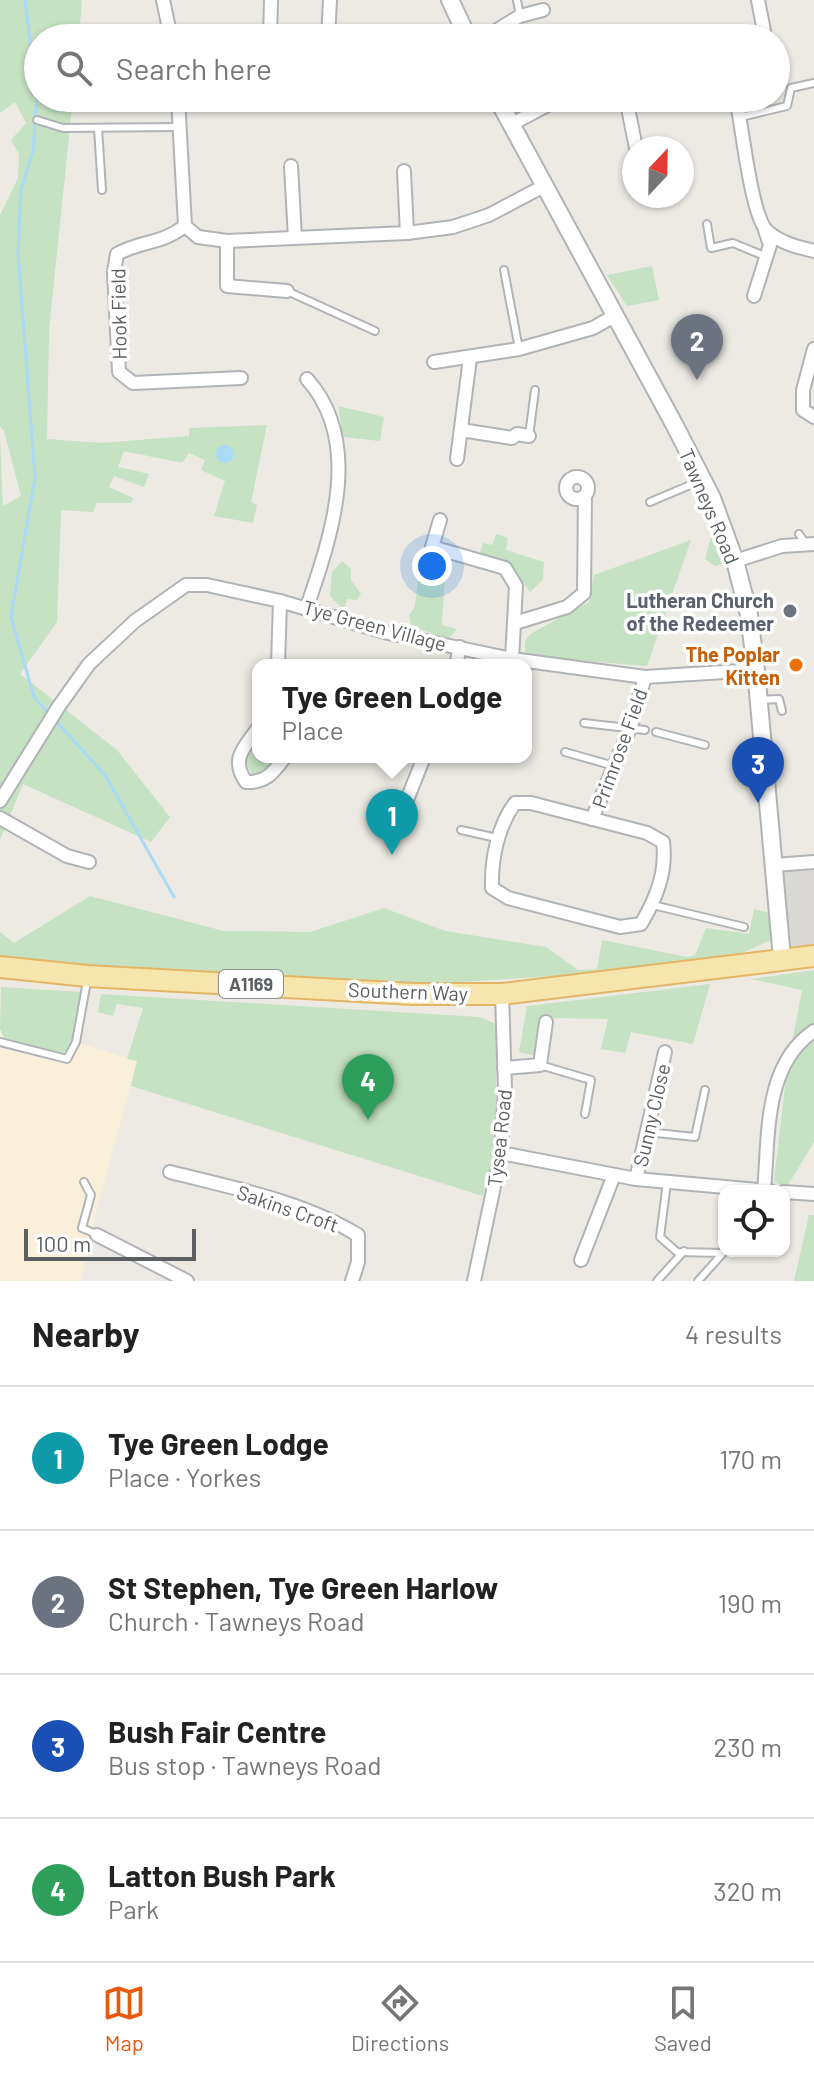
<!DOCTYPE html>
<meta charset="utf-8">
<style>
:root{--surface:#fff;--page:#f2f2f2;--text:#222;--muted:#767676;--line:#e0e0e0;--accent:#ea580c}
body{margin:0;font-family:Barlow,sans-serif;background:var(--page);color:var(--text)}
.controls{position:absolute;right:24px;bottom:24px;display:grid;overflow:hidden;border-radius:16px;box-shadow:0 2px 6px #0004}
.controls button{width:72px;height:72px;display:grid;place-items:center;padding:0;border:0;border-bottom:2px solid var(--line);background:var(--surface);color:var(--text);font:40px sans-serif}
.compass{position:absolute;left:622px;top:136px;width:72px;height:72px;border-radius:50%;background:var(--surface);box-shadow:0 2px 6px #0004;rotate:22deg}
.scale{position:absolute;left:24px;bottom:20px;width:172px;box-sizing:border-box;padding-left:8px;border:4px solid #5b5f62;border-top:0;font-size:22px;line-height:28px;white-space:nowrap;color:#5b5f62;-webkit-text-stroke:6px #fff;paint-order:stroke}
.you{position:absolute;left:432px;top:566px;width:28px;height:28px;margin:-20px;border:6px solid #fff;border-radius:50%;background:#1a73e8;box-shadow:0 0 0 12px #1a73e833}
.badge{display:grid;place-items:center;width:52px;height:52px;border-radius:50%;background:var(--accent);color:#fff;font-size:26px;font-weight:700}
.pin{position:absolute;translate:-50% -66px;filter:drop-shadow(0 2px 4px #0008)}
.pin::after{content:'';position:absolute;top:42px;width:28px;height:24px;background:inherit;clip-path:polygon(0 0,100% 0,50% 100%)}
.popup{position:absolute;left:252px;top:659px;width:280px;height:104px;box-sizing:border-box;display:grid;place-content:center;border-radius:16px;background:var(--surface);filter:drop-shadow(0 2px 6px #0005);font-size:26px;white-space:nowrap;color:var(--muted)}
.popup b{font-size:30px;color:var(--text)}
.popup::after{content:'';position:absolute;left:50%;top:100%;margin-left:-16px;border:16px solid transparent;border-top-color:var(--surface)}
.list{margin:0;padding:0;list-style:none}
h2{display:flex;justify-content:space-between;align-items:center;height:104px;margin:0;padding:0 32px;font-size:34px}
h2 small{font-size:26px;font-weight:400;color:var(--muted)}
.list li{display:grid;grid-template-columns:52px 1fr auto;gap:24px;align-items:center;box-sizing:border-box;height:144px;padding:0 32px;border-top:2px solid var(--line)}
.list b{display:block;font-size:30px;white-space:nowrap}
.list p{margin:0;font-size:26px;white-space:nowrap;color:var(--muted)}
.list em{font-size:26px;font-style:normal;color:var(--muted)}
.icon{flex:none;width:44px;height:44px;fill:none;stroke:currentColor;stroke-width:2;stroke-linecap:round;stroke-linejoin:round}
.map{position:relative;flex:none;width:814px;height:1281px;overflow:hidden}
.search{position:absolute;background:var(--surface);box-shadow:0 2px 6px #0004;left:24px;right:24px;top:24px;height:88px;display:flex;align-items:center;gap:20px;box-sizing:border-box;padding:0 28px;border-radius:44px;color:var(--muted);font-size:30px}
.sheet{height:680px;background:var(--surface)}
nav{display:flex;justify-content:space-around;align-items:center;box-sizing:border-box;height:112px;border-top:2px solid var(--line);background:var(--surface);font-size:22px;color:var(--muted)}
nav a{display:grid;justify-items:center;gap:4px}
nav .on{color:var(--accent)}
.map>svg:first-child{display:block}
</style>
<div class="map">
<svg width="814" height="1281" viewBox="0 0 814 1281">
<rect width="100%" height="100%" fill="#eceae3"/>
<polygon fill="#faf0da" points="0,1029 5,1040 62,1054 76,1042 137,1061 87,1246 82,1281 0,1281"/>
<polygon fill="#dbd9d5" points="814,866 814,946 791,948 781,869"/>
<g fill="#c5e2c2">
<polygon points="0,0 82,0 79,38 38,38 38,98 73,98 49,330 47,439 101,443 189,436 189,428 267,425 251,502 257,505 253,523 214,516 225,481 201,470 205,460 189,453 182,463 124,451 118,467 149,474 144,487 114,476 109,487 133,498 131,503 97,503 93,512 61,510 57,622 20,674 117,750 170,817 151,842 23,784 0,840 0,437 3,506 21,496 4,431 0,427 0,215 18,178 19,154 11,140 26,123 15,102 0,113"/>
<polygon points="652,266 659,300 627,306 607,275"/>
<polygon points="338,406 384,417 380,441 343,437"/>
<polygon points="713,530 719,531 728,563 715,566 705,559"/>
<polygon points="496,534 508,538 506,550 544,562 543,580 530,592 511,566 479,556 483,543 492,545"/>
<polygon points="691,540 647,666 536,657 525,652 525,642 530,634 589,602 594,575"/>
<polygon points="342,561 351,569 351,580 361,594 357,600 347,599 344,610 330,596 332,572"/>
<polygon points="431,564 445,575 442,625 457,629 448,639 411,626 409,616 415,606 419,569"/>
<polygon points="258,741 258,757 276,757 267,772 253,776 245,761"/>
<polygon points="90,896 224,931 310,932 384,908 445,931 546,947 578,970 597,969 602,940 687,957 695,955 706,928 749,934 754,909 770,913 771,940 740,954 689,962 570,975 430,984 0,961 0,932 14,943"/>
<polygon points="814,970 814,1142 786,1188 774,1181 787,1069 802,990 751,979"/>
<polygon points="710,984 693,1044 631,1032 625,1053 601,1049 608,1019 549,1018 535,1056 519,1052 527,1006"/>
<polygon points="1,987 81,992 83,999 75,1043 62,1054 5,1040 0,1029"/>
<polygon points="101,994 479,1017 496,1024 496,1150 483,1196 131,1086 137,1061 127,1059 143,1008 117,1004 113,1016 98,1012"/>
<polygon points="809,1215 814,1215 814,1281 794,1281"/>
</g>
<circle fill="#a9dbf7" cx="225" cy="454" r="9"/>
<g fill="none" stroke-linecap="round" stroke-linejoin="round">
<g stroke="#a9dbf7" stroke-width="3">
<polyline points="25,0 37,95 33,151 21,190 18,253 35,477 11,617 34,697 49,714"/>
<polyline points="54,719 105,775 174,897"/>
</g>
<defs>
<g id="service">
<polyline points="517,0 520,16"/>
<polyline points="741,117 787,106 791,88 814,83"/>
<polyline points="37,120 63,128 180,127"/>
<polyline points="98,128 102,190"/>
<polyline points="707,224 711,248 733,243 767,257"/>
<polyline points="504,270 519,349"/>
<polyline points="287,291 375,331"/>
<polyline points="529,436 535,390"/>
<polyline points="650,502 702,480"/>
<polyline points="799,534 806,544"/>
<polyline points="759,700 779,699 782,711"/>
<polyline points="584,723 645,730"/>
<polyline points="656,732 705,745"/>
<polyline points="565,752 614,766"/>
<polyline points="461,830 497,838"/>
<polyline points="653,905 744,927"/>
<polyline points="0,1042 67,1059 76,1042 87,981"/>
<polyline points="540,1065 591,1080 585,1114"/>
<polyline points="647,1132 695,1137 705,1090"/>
<polyline points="84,1182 91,1195 82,1228 96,1234"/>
<polyline points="667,1182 660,1237 677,1252 723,1253 698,1281"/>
<polyline points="657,1281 684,1251"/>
</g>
<g id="minor">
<polyline points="163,0 171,38"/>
<polyline points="270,38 271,0"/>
<polyline points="328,38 330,0"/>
<polyline points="484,38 520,16 543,10"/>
<polyline points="726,38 764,31 758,0"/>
<polyline points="178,98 185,226 198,237 227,241 407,233 453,227 489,215 544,186"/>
<polyline points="626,98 636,148"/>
<path d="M736,98c6,26 15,120 32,134 13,11 29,15 46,19"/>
<polyline points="510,125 561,98"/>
<polyline points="291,166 295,238"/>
<polyline points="404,171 407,233"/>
<path d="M185,226c-25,19 -43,14 -68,28l-3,18 5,100 14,11 108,-5"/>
<polyline points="227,241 227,286 287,291"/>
<polyline points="754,296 770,245 765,230"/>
<polyline points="814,349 803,390 803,410 814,417"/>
<polyline points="434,362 519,349 593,328 616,315"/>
<path d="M307,379c57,64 24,157 0,228"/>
<polyline points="461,430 512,438 517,434 529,436"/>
<polyline points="457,459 470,358"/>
<circle cx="577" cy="488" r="11"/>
<polyline points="440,520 432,547 505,568 516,586 512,659"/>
<polyline points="735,561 782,546 814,544"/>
<polyline points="515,623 567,607 584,593 585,496"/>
<polyline points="278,665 280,601"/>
<polyline points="456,665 460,647"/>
<path d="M258,728c-14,20 -28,31 -12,54 20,1 28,-10 39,-25"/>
<polyline points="0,801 59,706 89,664 135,621 186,585 207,585 280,601 388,633 512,659 645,677 756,670"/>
<path d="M515,803h16l116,30 16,9c4,30 -7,57 -22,82l-21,3 -112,-29 -16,-10c-1,-29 6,-62 23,-85z"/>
<polyline points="405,805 424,757"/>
<polyline points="0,818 67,856 89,862"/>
<polyline points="592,819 631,726 645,677"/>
<polyline points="774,865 814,862"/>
<polyline points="504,1068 540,1065 546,1022"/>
<polyline points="501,1153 636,1179 770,1191"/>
<path d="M170,1172c63,16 132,29 188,63v27l-6,19"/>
<polyline points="636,1179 665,1052"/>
<path d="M764,1191c5,-53 -1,-126 50,-160"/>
<polyline points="784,1192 814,1194"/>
<polyline points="97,1235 187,1281"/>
<polyline points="581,1260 614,1175"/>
<polyline points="474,1281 501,1153 505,1089 502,994"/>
</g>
<g id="tertiary">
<polyline points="450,0 468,38"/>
<polyline points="497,98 674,424 712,498 735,561 749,615 756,670 782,958"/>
</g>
<polyline id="primary" points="0,967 87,976 413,994 502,994 814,956"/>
</defs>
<use href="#service" stroke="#b1b4b7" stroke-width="10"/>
<use href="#minor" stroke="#b1b4b7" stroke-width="16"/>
<use href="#tertiary" stroke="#b1b4b7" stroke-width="20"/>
<use href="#primary" stroke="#e4b565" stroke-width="24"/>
<use href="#service" stroke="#fff" stroke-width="6"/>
<use href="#minor" stroke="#fff" stroke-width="12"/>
<use href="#tertiary" stroke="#fff" stroke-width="16"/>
<use href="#primary" stroke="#f7e5ae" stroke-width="20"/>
</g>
<circle fill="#6b7280" stroke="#fff" stroke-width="3" cx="790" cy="611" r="8"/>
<circle fill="#e8710a" stroke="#fff" stroke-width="3" cx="796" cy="665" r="8"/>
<g text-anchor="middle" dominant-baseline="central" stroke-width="7" stroke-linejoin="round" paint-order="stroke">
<rect fill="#fff" stroke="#8c8f91" stroke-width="2" x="219" y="970" width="64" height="28" rx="6"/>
<g font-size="18" font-weight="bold" fill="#5b5f62">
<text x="251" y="984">A1169</text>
</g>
<g font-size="20" fill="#5b5f62" stroke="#fff">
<text transform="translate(118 314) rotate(-91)">Hook Field</text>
<text transform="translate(710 506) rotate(67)">Tawneys Road</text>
<text transform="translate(375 625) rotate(15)">Tye Green Village</text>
<text transform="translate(619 748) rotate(-70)">Primrose Field</text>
<text transform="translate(408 991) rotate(2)">Southern Way</text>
<text transform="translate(651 1115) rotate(-77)">Sunny Close</text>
<text transform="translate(499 1138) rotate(-84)">Tysea Road</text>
<text transform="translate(288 1208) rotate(19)">Sakins Croft</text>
</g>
<g font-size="20" font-weight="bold" fill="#5b616d" stroke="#fff" text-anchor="end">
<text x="774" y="600">Lutheran Church<tspan x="774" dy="23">of the Redeemer</tspan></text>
</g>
<g font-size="20" font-weight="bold" fill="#c56008" stroke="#fff" text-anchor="end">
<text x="780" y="654">The Poplar<tspan x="780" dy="23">Kitten</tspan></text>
</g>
</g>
</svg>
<div class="controls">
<button><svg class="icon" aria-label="locate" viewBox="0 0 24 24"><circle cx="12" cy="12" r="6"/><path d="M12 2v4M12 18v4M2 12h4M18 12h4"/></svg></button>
</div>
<svg class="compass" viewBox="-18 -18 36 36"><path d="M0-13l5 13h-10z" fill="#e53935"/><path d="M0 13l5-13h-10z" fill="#767676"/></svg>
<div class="scale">100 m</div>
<div class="you"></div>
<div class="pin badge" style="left:392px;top:855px;background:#0f9aa8">1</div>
<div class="popup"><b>Tye Green Lodge</b>Place</div>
<div class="pin badge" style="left:697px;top:380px;background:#6b7280">2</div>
<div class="pin badge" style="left:758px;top:803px;background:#1a4fb4">3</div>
<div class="pin badge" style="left:368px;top:1120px;background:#2e9e5b">4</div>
<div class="search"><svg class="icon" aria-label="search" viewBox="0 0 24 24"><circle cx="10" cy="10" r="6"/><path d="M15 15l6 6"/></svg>Search here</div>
</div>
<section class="sheet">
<h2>Nearby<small>4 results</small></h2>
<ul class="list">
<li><span class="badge" style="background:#0f9aa8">1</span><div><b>Tye Green Lodge</b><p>Place · Yorkes</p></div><em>170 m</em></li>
<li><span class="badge" style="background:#6b7280">2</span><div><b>St Stephen, Tye Green Harlow</b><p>Church · Tawneys Road</p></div><em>190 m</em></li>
<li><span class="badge" style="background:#1a4fb4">3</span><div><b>Bush Fair Centre</b><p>Bus stop · Tawneys Road</p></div><em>230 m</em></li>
<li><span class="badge" style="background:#2e9e5b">4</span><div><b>Latton Bush Park</b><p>Park</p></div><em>320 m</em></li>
</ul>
</section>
<nav>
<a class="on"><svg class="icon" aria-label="map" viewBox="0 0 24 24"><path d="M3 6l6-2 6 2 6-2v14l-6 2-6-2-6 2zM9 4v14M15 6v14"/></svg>Map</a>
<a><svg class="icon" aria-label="directions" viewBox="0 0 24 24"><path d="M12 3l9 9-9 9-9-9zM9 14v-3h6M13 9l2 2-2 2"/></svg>Directions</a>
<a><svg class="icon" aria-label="saved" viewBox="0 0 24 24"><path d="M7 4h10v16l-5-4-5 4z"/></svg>Saved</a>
</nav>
